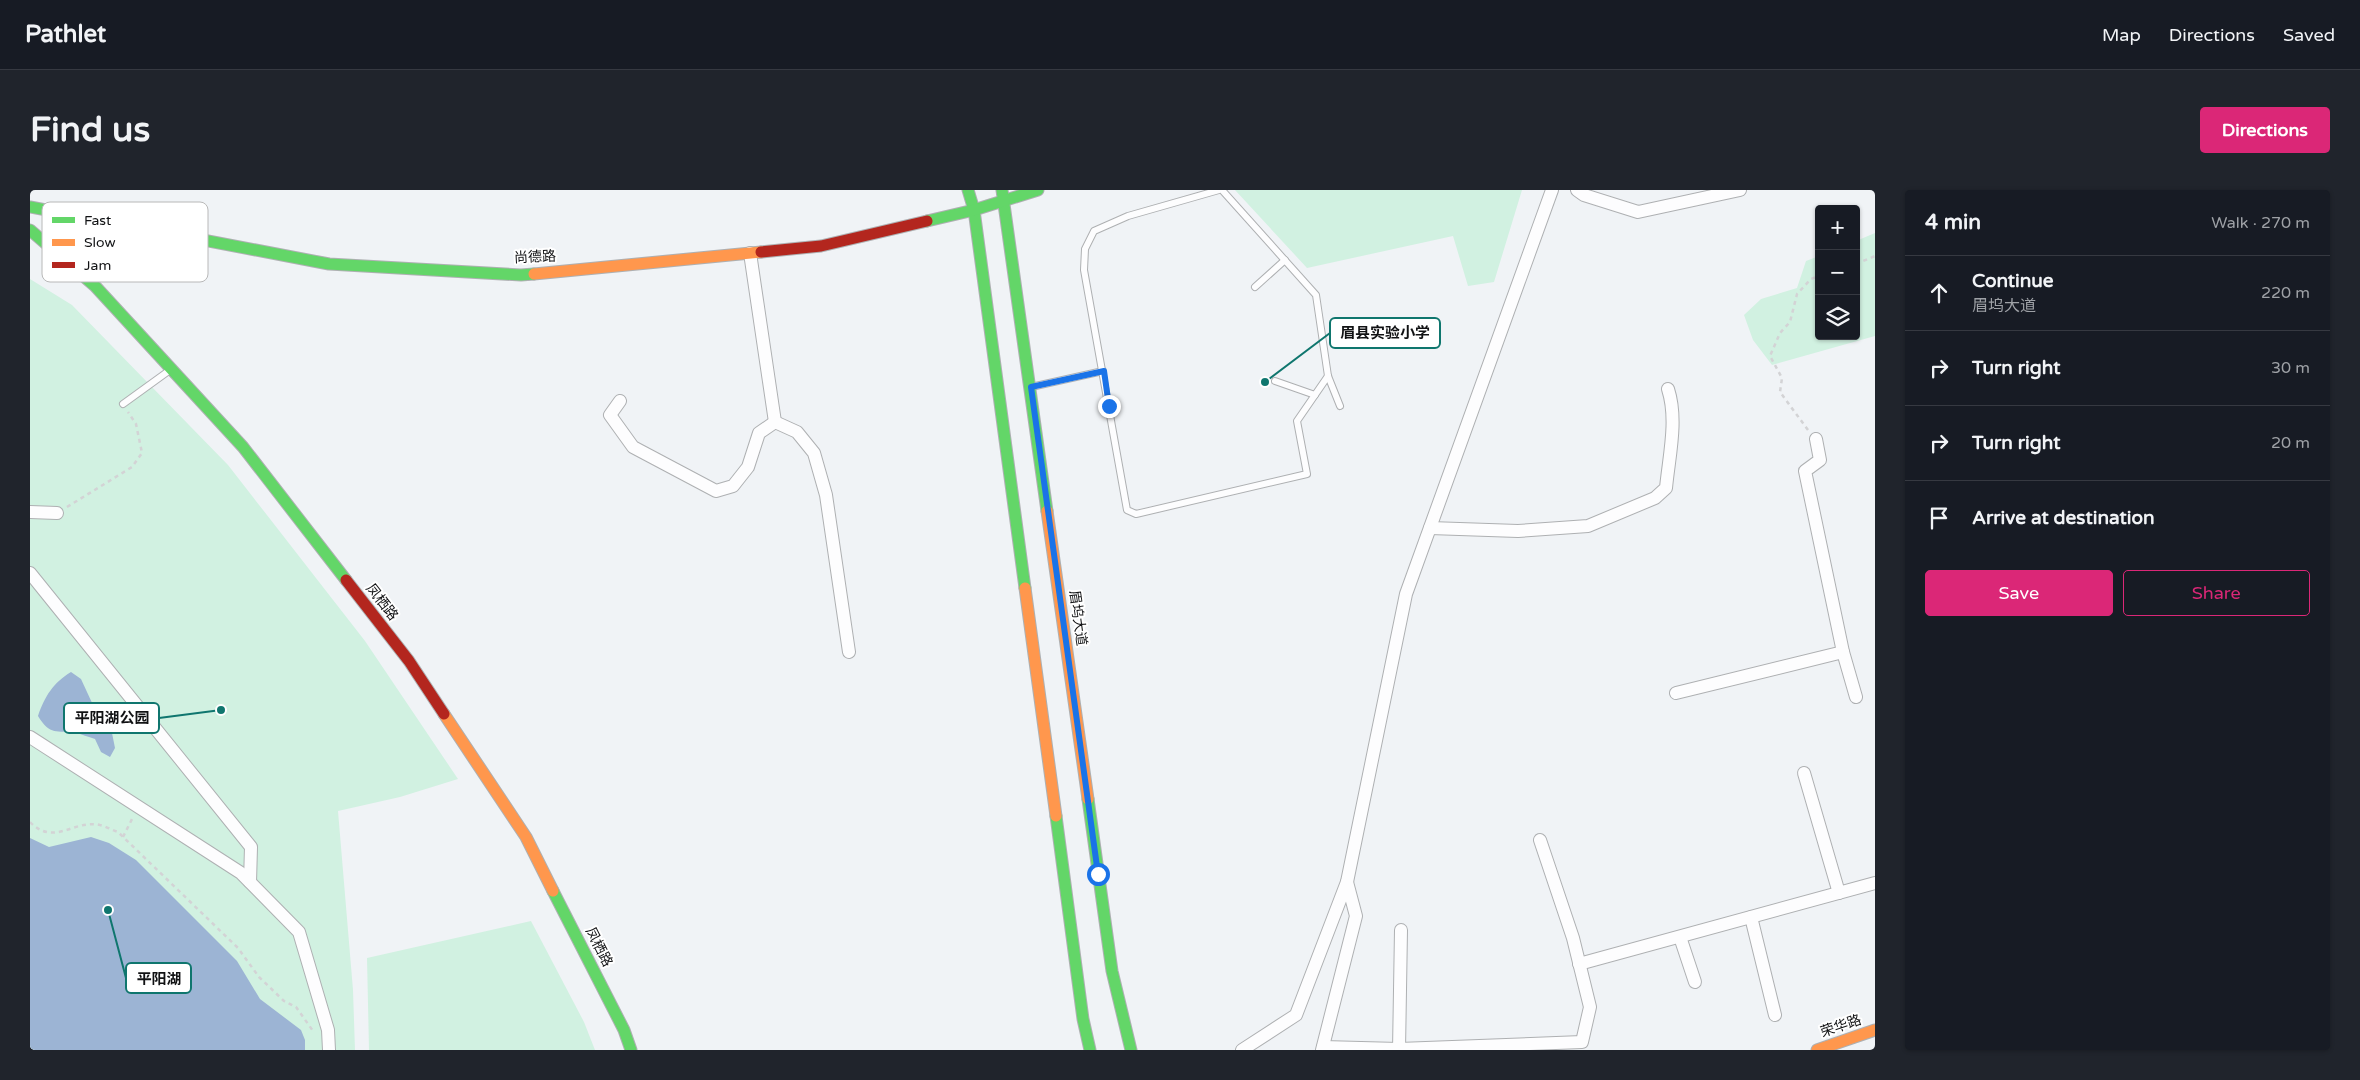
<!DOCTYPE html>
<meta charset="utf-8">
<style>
:root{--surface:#171b24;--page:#20242c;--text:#f1f3f6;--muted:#9ea1a6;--line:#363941;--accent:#db2777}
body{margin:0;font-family:"Varela Round","Noto Sans SC",sans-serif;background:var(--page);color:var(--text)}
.controls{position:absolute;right:15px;top:15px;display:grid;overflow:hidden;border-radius:5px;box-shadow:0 1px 4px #0004}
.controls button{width:45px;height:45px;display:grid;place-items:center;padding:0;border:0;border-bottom:1px solid var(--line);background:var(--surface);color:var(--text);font:25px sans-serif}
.stop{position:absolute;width:15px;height:15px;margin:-11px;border:4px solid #1a73e8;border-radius:50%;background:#fff}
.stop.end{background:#1a73e8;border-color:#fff;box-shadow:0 1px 5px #0008}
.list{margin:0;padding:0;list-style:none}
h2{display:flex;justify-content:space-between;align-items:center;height:65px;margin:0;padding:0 20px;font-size:21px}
h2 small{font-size:16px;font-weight:400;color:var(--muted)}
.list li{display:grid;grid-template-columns:32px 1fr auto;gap:15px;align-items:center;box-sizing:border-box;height:75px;padding:0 20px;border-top:1px solid var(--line)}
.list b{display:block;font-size:19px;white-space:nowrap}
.list p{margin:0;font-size:16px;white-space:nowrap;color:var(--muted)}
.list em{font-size:16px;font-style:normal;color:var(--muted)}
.actions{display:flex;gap:10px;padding:15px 20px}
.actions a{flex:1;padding:11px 0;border:1px solid var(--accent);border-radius:5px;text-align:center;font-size:18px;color:var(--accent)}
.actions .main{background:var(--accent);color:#fff}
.icon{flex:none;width:28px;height:28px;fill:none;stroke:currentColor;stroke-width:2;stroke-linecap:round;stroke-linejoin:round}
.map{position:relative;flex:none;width:1845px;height:860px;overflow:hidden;border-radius:5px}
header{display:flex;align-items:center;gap:30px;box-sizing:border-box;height:70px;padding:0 25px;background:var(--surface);border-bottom:1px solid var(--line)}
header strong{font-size:24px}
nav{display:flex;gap:28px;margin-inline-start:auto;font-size:18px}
.intro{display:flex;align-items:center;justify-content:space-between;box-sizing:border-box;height:120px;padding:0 30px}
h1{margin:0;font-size:35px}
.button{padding:12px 22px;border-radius:5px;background:var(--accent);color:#fff;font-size:18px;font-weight:700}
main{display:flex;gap:30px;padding:0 30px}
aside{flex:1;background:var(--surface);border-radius:5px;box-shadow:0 1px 4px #0004}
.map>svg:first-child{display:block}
</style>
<header>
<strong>Pathlet</strong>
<nav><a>Map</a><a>Directions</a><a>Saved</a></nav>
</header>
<div class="intro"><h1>Find us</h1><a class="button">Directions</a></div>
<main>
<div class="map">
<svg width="1845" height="860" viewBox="0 0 1845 860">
<rect width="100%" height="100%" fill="#f0f3f6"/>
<g fill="#d1f1e1">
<polygon points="1205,0 1492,0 1464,92 1438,96 1423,46 1277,78"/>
<polygon points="1845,43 1845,146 1742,175 1723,150 1714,125 1731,109 1767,98 1776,71 1789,66 1789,146 1826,146 1826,51"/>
<polygon points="0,89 42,115 198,275 335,451 428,589 370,607 308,621 323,800 325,860 0,860"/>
<polygon points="501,731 554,832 565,860 339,860 337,768"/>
</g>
<g fill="#9cb4d4">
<path d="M41,482l10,7 18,39 13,15 3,15 -5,9 -9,-5 -6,-13c-7,-2 -13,-5 -20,-6 -18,-3 -25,3 -37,-17 7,-20 15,-33 33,-44z"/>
<polygon points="61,647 79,653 106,670 207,771 230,809 271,840 275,850 275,860 0,860 0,648 19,657"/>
</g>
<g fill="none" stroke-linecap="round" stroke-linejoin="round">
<defs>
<g id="lane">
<polyline points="1189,0 1098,26 1064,41 1055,59 1054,80 1097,320 1106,324 1277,284 1267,231 1298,186"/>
<polyline points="1192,0 1286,105 1298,186 1310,216"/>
<polyline points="1225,97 1255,70"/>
<polyline points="1245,191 1285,205"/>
<polyline points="1001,197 1073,181"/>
<polyline points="93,214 140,180"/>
</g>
<g id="street">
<polyline points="1547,0 1554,5 1608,22 1710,0"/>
<polyline points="720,63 745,232"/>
<polyline points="590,211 580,225 603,257 686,301 703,296 718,277 729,243 745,232 767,242 784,263 796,305 819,462"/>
<polyline points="1786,249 1790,270 1775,281 1813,462 1826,507"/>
<polyline points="0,322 27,323"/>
<path d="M1400,338l88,3 70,-5 67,-28 11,-10c3,-32 12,-68 2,-99"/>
<polyline points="0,383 221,657 220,692"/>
<polyline points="1646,503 1813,462"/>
<polyline points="0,547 211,683 269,742 298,840 299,860"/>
<polyline points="1774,583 1809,703"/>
<polyline points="1721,727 1745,825"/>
<polyline points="1650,747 1665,792"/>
<polyline points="1549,774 1845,693"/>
<polyline points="1293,857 1369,859 1552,852 1560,817 1543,748 1510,650"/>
<polyline points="1212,860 1266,825 1317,692 1376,404 1522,0"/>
<polyline points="1292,860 1326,726 1317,692"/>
<polyline points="1369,860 1371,740"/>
</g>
<g id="fast">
<polyline points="938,0 944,20 995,398"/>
<polyline points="972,0 1017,321"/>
<polyline points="0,17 299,74 491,85 504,84"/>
<polyline points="897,31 944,20 1008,0"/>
<polyline points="0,40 65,96 213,257 316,390"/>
<polyline points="1058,609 1082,781 1101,860"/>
<polyline points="1026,626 1053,829 1060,860"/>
<polyline points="523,701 594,840 601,860"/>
</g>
<g id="slow">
<polyline points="504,84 731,62"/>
<polyline points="1017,321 1058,609"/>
<polyline points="995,398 1026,626"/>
<polyline points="414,524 496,647 523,701"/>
<polyline points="1787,860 1845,840"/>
</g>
<g id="jam">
<polyline points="731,62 791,56 897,31"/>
<polyline points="316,390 379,471 414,524"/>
</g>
</defs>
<use href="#lane" stroke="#aeb0b2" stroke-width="8"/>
<use href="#street" stroke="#aeb0b2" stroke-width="14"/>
<use href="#fast" stroke="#aeb0b2" stroke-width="13"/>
<use href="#slow" stroke="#aeb0b2" stroke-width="13"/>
<use href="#jam" stroke="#aeb0b2" stroke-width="13"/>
<g stroke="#d3d3d5" stroke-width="2.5" stroke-dasharray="4 4" stroke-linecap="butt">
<polyline points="1826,74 1845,66"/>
<polyline points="1778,240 1750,202 1752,188 1740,166 1750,143 1760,132 1767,104 1781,89 1789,86"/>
<polyline points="37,317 102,277 112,263 106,234 98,222"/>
<path d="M0,632c24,25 44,-3 70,3 5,1 12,5 18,7l120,116 21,29 25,24 12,6 17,24"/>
<polyline points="93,647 102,629"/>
</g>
<use href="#lane" stroke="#fdfdfe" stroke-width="6"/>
<use href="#street" stroke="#fdfdfe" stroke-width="12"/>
<use href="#fast" stroke="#63d668" stroke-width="11"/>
<use href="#slow" stroke="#ff974d" stroke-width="11"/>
<use href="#jam" stroke="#b3261e" stroke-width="11"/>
</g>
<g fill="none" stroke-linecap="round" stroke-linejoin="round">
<polyline stroke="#1a73e8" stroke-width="6" points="1068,684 1001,197 1074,181 1079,216"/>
</g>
<g text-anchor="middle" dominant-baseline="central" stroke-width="4" stroke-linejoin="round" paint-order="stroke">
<g font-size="14" fill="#111214" stroke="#fff">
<text transform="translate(505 67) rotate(-3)">尚德路</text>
<text transform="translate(352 412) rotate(52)">凤栖路</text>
<text transform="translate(1048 428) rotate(82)">眉坞大道</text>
<text transform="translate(569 757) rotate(63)">凤栖路</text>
<text transform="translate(1811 836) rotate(-19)">荣华路</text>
</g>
</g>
<rect x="12" y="12" width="166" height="80" rx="8" fill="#fff" stroke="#b8b8b8" stroke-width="1"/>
<rect x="22" y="27" width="23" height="6" fill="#63d668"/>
<rect x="22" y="49" width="23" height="7" fill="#ff974d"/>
<rect x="22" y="72" width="23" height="6" fill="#b3261e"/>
<g font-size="14" fill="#111214">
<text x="54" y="35">Fast</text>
<text x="54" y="57">Slow</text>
<text x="54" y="80">Jam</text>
</g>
<path fill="none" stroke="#0f766e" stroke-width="2" d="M1235 192L1300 143M191 520L129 528M78 720L96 788"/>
<g fill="#0f766e" stroke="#fff" stroke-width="2">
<circle cx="1235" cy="192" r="5"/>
<circle cx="191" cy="520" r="5"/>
<circle cx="78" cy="720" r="5"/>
</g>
<g fill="#fff" stroke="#0f766e" stroke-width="2">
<rect x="1300" y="128" width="110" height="30" rx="5"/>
<rect x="34" y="513" width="95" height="30" rx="5"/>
<rect x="96" y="773" width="65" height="30" rx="5"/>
</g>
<g font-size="15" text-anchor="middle" font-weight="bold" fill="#111214">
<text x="1355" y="148">眉县实验小学</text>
<text x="82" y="533">平阳湖公园</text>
<text x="129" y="794">平阳湖</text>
</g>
</svg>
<div class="controls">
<button>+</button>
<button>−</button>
<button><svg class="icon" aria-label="layers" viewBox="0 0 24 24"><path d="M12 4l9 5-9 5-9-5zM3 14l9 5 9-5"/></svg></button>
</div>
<div class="stop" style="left:1068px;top:684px"></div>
<div class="stop end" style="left:1079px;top:216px"></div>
</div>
<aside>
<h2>4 min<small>Walk · 270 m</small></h2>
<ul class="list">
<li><svg class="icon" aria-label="ahead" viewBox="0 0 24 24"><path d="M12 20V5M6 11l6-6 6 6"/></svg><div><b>Continue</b><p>眉坞大道</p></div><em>220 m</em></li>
<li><svg class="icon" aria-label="right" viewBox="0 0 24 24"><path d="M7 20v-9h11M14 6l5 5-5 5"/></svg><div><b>Turn right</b></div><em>30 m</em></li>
<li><svg class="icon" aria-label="right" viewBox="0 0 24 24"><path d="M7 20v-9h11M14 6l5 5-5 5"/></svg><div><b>Turn right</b></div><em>20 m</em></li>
<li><svg class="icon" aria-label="arrive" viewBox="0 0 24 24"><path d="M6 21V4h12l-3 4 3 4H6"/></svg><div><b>Arrive at destination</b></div></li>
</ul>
<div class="actions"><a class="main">Save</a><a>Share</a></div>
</aside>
</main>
